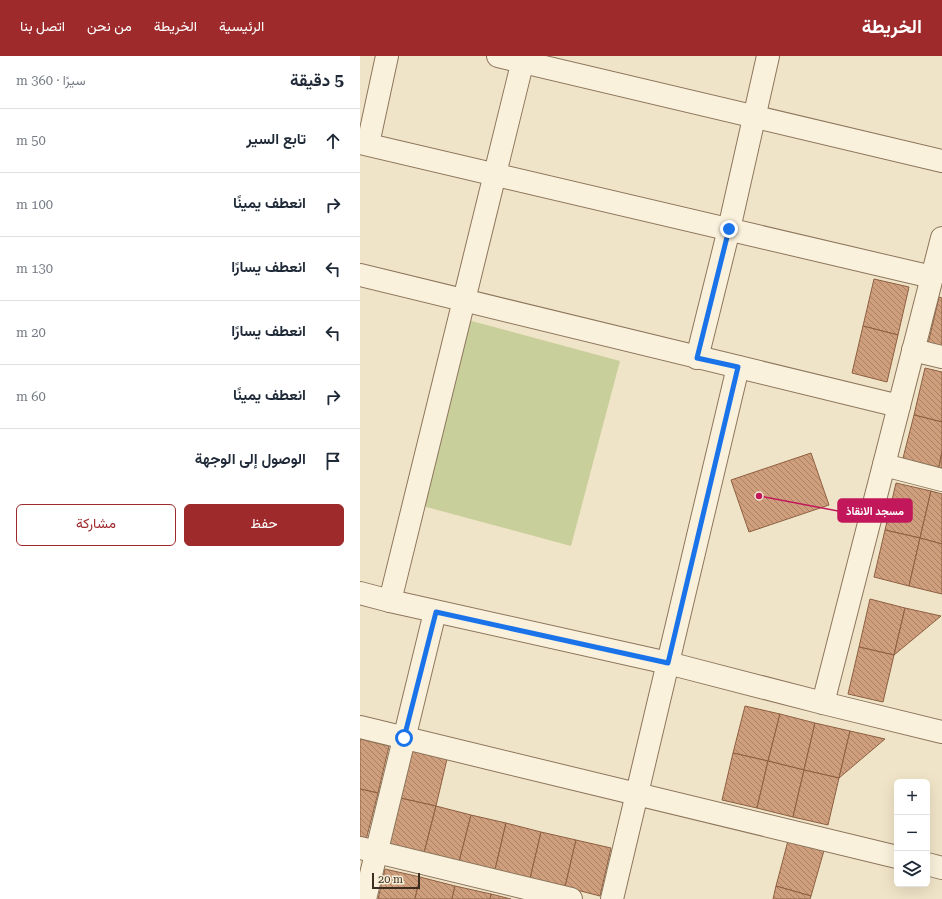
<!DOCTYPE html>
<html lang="ar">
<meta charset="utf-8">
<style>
:root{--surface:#fff;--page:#f2f2f3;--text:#1f2937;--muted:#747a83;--line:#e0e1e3;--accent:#9e2a2b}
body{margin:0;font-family:"Roboto Serif",Vazirmatn,serif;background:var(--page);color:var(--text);direction:rtl}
.controls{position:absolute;right:12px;bottom:12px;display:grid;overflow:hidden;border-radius:6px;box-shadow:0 4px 16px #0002}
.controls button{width:36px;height:36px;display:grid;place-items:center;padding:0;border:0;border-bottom:1px solid var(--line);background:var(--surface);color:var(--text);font:20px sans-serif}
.scale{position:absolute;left:12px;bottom:10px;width:48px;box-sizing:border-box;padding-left:4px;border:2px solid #3d2e20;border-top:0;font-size:11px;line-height:14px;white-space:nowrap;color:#3d2e20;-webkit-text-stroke:3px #f7eed8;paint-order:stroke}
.stop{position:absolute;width:12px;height:12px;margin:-9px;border:3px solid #1a73e8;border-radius:50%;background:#fff}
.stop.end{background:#1a73e8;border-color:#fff;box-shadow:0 1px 4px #0008}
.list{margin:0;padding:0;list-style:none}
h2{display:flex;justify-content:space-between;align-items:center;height:52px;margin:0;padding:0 16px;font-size:17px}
h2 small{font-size:13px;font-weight:400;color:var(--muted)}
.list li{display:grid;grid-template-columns:26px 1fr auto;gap:12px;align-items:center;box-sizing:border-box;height:64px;padding:0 16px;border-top:1px solid var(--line)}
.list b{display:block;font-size:15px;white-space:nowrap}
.list em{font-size:13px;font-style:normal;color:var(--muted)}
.actions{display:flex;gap:8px;padding:12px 16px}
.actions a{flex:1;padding:9px 0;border:1px solid var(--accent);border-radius:6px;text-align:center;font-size:14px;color:var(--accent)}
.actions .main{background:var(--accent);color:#fff}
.icon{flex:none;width:22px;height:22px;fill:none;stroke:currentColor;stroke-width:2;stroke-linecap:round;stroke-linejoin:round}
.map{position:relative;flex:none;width:582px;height:843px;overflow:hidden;direction:ltr}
header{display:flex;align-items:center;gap:24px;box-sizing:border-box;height:56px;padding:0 20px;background:var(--accent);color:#fff}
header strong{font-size:19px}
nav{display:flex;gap:22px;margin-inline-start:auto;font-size:14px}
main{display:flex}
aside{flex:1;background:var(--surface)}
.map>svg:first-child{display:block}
</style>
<header>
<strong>الخريطة</strong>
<nav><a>الرئيسية</a><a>الخريطة</a><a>من نحن</a><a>اتصل بنا</a></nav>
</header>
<main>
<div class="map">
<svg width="582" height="843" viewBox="0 0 582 843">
<defs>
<pattern id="building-back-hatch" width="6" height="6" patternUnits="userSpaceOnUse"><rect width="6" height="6" fill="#cf9f7d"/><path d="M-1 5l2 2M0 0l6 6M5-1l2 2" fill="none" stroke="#a98266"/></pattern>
</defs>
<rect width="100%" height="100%" fill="#f0e4c8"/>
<polygon fill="#c9cf9b" points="108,264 260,305 211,490 59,449"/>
<g fill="url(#building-back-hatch)" stroke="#8d5f41">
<polygon points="514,223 549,231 538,279 503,270"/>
<polygon points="579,241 582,242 582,292 568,288"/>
<polygon points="503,270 538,279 527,326 492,317"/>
<polygon points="565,312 582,316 582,366 554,359"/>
<polygon points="554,359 582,366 582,396 578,415 542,406"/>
<polygon points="582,396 582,416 578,415"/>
<polygon points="451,397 469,449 389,476 371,424"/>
<polygon points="536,427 571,435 560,482 525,474"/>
<polygon points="571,435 582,438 582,488 560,482"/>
<polygon points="525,474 560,482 549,530 514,521"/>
<polygon points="560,482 582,488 582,538 549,530"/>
<polygon points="510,543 545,552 534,599 499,591"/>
<polygon points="545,552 581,560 534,599"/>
<polygon points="499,591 534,599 523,646 488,638"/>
<polygon points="385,650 420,658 408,705 373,697"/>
<polygon points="420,658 455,667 444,714 408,705"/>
<polygon points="455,667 490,675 479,722 444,714"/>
<polygon points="490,675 525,683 479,722"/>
<polygon points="0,683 29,690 18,737 0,733"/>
<polygon points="52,695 87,703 76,750 40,742"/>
<polygon points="373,697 408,705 397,752 362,744"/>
<polygon points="408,705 444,714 433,761 397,752"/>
<polygon points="444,714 479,722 468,769 433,761"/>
<polygon points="0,733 18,737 6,784 0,782"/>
<polygon points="40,742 76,750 64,797 29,789"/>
<polygon points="76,750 111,759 99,806 64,797"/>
<polygon points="111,759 146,767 135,814 99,806"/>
<polygon points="146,767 181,776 170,823 135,814"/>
<polygon points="181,776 216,784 205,831 170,823"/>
<polygon points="429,781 465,791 451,840 416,830"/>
<polygon points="216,784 251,792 240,840 205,831"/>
<polygon points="25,813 60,821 55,843 18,843"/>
<polygon points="60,821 95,830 92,843 55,843"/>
<polygon points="95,830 131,838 130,843 92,843"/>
<polygon points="416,830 451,840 450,843 413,843"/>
<polygon points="131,838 151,843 130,843"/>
</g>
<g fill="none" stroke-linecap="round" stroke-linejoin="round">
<defs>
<g id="minor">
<polyline points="138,0 582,105"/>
<polyline points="0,87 572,221"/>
<polyline points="8,88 27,0"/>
<polyline points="0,219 539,350"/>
<polyline points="553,294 582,301"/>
<polyline points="337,302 369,173 408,0"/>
<polyline points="524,409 582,424"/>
<polyline points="0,537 30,545 308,607 463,647 582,676"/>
<polyline points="30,545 164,0"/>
<polyline points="463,647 582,182"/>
<polyline points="0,671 537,801"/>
<polyline points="0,792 211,843"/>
<polyline points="567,808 582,812"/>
<polyline points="5,843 75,556"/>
<polyline points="252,843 378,311"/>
</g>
</defs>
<use href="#minor" stroke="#8d765c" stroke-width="24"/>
<use href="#minor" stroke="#faf1dc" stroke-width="22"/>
</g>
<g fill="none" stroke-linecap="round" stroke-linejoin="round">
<polyline stroke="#1a73e8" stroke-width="5" points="44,682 76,556 308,607 378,311 337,302 369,173"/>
</g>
<path fill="none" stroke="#c2185b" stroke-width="1.5" d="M399 440L478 455"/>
<circle fill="#c2185b" stroke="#f7eed8" stroke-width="1.5" cx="399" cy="440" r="4"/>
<rect fill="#c2185b" stroke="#c2185b" stroke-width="1.5" x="478" y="443" width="74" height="23" rx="4"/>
<g font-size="11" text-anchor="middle" font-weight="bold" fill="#fff">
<text x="515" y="459">مسجد الانقاذ</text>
</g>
</svg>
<div class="controls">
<button>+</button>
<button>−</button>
<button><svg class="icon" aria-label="layers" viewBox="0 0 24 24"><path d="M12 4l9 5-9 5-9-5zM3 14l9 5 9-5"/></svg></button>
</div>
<div class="scale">20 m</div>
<div class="stop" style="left:44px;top:682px"></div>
<div class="stop end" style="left:369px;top:173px"></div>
</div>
<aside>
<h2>5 دقيقة<small>سيرًا · 360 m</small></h2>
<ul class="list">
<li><svg class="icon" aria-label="ahead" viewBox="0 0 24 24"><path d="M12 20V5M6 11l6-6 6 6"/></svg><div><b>تابع السير</b></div><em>50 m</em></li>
<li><svg class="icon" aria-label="right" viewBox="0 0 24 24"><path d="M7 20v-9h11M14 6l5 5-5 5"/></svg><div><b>انعطف يمينًا</b></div><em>100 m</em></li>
<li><svg class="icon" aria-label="left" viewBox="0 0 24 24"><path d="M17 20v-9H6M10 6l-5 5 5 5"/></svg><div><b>انعطف يسارًا</b></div><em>130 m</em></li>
<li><svg class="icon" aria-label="left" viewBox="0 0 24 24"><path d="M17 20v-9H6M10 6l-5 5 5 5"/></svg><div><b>انعطف يسارًا</b></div><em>20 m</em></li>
<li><svg class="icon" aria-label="right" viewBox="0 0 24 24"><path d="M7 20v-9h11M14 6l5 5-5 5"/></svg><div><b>انعطف يمينًا</b></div><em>60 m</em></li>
<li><svg class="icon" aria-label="arrive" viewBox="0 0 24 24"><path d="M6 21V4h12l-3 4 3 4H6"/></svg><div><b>الوصول إلى الوجهة</b></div></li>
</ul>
<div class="actions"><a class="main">حفظ</a><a>مشاركة</a></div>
</aside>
</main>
